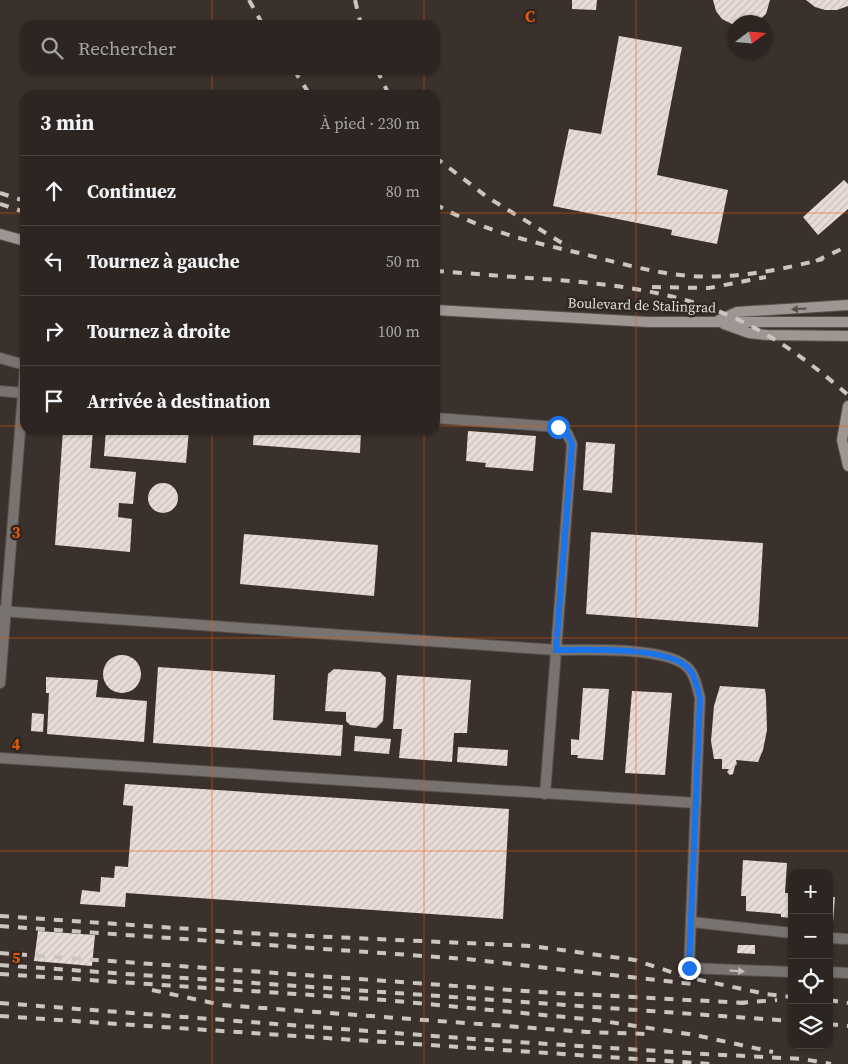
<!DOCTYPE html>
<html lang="fr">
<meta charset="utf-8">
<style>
:root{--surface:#2c2521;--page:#38312e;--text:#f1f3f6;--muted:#a6a5a5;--line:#48423f}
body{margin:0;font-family:"Source Serif 4",serif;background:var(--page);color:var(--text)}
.controls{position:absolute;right:15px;bottom:15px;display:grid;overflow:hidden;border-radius:10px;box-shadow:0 1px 4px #0004}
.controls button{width:45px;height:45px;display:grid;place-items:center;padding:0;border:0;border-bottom:1px solid var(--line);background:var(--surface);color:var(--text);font:25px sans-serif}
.compass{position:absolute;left:728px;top:15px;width:45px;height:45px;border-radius:50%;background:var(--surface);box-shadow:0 1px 4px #0004;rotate:74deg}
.stop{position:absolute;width:15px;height:15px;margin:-11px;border:4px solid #1a73e8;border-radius:50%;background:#fff}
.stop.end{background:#1a73e8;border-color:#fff;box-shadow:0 1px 5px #0008}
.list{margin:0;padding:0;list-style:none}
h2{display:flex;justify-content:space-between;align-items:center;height:65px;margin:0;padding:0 20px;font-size:21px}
h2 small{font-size:16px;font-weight:400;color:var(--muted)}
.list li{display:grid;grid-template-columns:32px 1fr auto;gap:15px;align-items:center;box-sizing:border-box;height:70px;padding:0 20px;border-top:1px solid var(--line)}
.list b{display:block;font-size:19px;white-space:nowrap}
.list em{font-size:16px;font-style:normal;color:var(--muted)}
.icon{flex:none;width:28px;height:28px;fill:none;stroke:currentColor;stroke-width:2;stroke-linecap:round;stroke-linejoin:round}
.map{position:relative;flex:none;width:848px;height:1064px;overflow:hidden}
.search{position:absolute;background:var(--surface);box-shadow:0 1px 4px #0004;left:20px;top:20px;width:420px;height:55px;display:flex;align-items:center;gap:12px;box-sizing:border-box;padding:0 18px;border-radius:15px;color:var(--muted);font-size:19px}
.panel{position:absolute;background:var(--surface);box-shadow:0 1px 4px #0004;left:20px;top:90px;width:420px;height:345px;border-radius:15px}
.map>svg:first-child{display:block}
</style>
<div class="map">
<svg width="848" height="1064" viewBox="0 0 848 1064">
<defs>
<pattern id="building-hatch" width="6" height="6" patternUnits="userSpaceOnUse" patternTransform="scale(1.25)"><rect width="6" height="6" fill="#e9dcd6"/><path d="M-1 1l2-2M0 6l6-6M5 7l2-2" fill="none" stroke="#c8bdb8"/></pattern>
</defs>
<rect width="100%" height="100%" fill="#3b312c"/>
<g fill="url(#building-hatch)">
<polygon points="572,0 597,0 596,10 572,9"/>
<polygon points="713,0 770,0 766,14 757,22 736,22 736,26 722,19 716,11"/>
<polygon points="806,0 848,0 848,6 837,10 825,10 815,7"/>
<polygon points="619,36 682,47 657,175 728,190 717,244 671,235 672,230 553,206 569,129 601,134"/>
<polygon points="844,180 848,184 848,209 818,235 803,217"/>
<polygon points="63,430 93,430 90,468 136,472 133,504 119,503 118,517 132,519 130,552 55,545"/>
<polygon points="106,430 189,430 186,463 104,456"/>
<polygon points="254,430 361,430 360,453 253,445"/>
<polygon points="468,431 536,436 533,471 485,467 486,463 466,461"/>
<polygon points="586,442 615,444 612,493 583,490"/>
<circle cx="163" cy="498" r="15"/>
<polygon points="591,532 763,543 758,627 586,614"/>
<polygon points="244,534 378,545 374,596 240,584"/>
<circle cx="122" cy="674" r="19"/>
<polygon points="158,667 275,675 273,720 343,725 341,756 153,743"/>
<polygon points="334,669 380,672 386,678 383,721 376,728 350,725 346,721 346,712 325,711 328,674"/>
<polygon points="397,675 471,680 467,733 454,733 452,762 399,758 402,729 393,729"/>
<polygon points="46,677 98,680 96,697 147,701 144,742 47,734 49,693 46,693"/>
<polygon points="720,686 765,689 766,697 767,730 763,750 758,762 736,760 737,764 735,766 733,774 730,775 727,772 729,769 722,769 722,759 714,759 711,741 714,706"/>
<polygon points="583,688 609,689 603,760 577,758 578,755 571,755 571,739 579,740"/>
<polygon points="632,691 672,693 665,775 625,773"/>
<polygon points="32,713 44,714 43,732 31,731"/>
<polygon points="355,736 391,739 389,754 354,751"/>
<polygon points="458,747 508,750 507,766 457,762"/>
<polygon points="125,784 509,809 503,919 126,893 125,907 80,904 82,890 100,892 101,877 114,878 115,866 128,867 133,806 123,805"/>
<polygon points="743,860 787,863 785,893 792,893 792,918 781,917 781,914 746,911 746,896 741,896"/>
<polygon points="829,897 835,897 833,923 829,923"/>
<polygon points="38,931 95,935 92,966 34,961"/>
<polygon points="738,945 755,945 755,954 737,953"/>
</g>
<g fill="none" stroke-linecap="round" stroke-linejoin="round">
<defs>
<g id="service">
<polyline points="0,358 25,365"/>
<polyline points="0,391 23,393"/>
<polyline points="435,418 558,427 567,433 572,444 545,794"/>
<path d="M0,611l556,39c30,0 115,-4 133,19 7,8 8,19 11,29l-11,270 103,4"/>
<polyline points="0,683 25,368"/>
<polyline points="0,758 696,803"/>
<polyline points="692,922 792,933"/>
<polyline points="829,938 848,939"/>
<polyline points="829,972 848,973"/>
</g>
<g id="secondary">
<polyline points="0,234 25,241"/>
<polyline points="435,310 648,322 848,322"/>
<polyline points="719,320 737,312 848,305"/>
<polyline points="724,324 749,333 767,335 848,336"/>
<polyline points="848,406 842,440 848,466"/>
</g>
</defs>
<use href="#service" stroke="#594f4b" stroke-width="12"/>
<use href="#secondary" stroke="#594f4b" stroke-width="12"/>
<use href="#service" stroke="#787370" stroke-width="10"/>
<use href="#secondary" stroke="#9e9692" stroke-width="10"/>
<g stroke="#cbc5c2" stroke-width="4" stroke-dasharray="9 9" stroke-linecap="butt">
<polyline points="249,0 263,25"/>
<polyline points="355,0 361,25"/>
<polyline points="294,70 310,95"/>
<polyline points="377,70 389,95"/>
<polyline points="435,157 487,197 562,243 570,246"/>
<polyline points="0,193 25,201"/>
<polyline points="0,204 25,212"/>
<path d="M435,204c44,25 92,37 140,48 38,9 76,21 116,24 44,3 89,-6 132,-17"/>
<polyline points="816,261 848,246"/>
<path d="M435,271c31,2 63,5 94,7 73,5 147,11 214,44 39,19 73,45 105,73"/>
<polyline points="652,287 709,288 766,277"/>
<polyline points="0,916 264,934 532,946 635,960 686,977 766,994 792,997"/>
<polyline points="0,926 466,959 693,984"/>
<polyline points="0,953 539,992 745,1003"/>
<polyline points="0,965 792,1021"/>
<polyline points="0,974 385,1000 596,1020 695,1035 773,1052"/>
<polyline points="152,990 222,1005 587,1032 647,1034"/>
<polyline points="829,1000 848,1003"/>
<polyline points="0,1003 487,1040 704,1054 803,1059 831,1064"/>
<polyline points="739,1003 777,1000"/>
<polyline points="0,1016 711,1064"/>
<polyline points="829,1024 848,1026"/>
</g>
</g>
<defs><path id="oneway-solid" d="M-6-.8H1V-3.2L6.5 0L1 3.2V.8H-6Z" transform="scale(1.25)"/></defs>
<use fill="#574e49" href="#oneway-solid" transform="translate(799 309) rotate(176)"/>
<use fill="#c6c0bd" href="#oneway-solid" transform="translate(737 971) rotate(3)"/>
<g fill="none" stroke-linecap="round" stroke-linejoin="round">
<path stroke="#1a73e8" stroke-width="6" d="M558,427l9,6 5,11 -16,206c30,0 114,-4 133,19 7,8 8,19 11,29l-11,270"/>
</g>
<path fill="none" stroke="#e8590c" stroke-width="1" stroke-opacity="0.55" d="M212,0v25M424,0v25M636,0v1064M212,70v25M424,70v25M0,213h25M435,213h413M0,426h25M435,426h413M212,430v634M424,430v634M0,638h848M0,851h848"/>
<g text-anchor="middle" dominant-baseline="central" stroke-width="5" stroke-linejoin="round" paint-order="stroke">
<g font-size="14" fill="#e0dad7" stroke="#312722">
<text transform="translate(642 305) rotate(2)">Boulevard de Stalingrad</text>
</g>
</g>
<g font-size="16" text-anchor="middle" font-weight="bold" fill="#e8590c" stroke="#312722" stroke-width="5" stroke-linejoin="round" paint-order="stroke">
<text x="530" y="22">C</text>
<text x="16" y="538">3</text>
<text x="16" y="750">4</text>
<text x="16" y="963">5</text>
</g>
</svg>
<div class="controls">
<button>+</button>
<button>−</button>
<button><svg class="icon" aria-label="locate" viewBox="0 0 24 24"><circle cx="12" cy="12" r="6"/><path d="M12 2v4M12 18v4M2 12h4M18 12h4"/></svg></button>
<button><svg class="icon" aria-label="layers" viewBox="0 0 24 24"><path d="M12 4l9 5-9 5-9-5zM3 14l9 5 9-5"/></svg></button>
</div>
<svg class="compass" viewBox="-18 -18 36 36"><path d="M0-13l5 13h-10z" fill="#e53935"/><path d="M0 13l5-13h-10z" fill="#a6a5a5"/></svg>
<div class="stop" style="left:558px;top:427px"></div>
<div class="stop end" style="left:689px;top:968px"></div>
<div class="search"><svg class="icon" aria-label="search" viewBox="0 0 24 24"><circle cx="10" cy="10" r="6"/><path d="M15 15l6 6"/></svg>Rechercher</div>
<section class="panel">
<h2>3 min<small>À pied · 230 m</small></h2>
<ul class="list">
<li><svg class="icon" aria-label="ahead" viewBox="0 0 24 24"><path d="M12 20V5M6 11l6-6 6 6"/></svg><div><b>Continuez</b></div><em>80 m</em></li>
<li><svg class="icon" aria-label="left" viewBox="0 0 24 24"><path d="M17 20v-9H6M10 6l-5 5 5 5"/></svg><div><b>Tournez à gauche</b></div><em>50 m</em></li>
<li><svg class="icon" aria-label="right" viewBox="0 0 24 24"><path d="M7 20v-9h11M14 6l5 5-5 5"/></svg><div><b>Tournez à droite</b></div><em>100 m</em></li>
<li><svg class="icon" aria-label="arrive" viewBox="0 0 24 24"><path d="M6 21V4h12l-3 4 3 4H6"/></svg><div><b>Arrivée à destination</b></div></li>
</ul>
</section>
</div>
